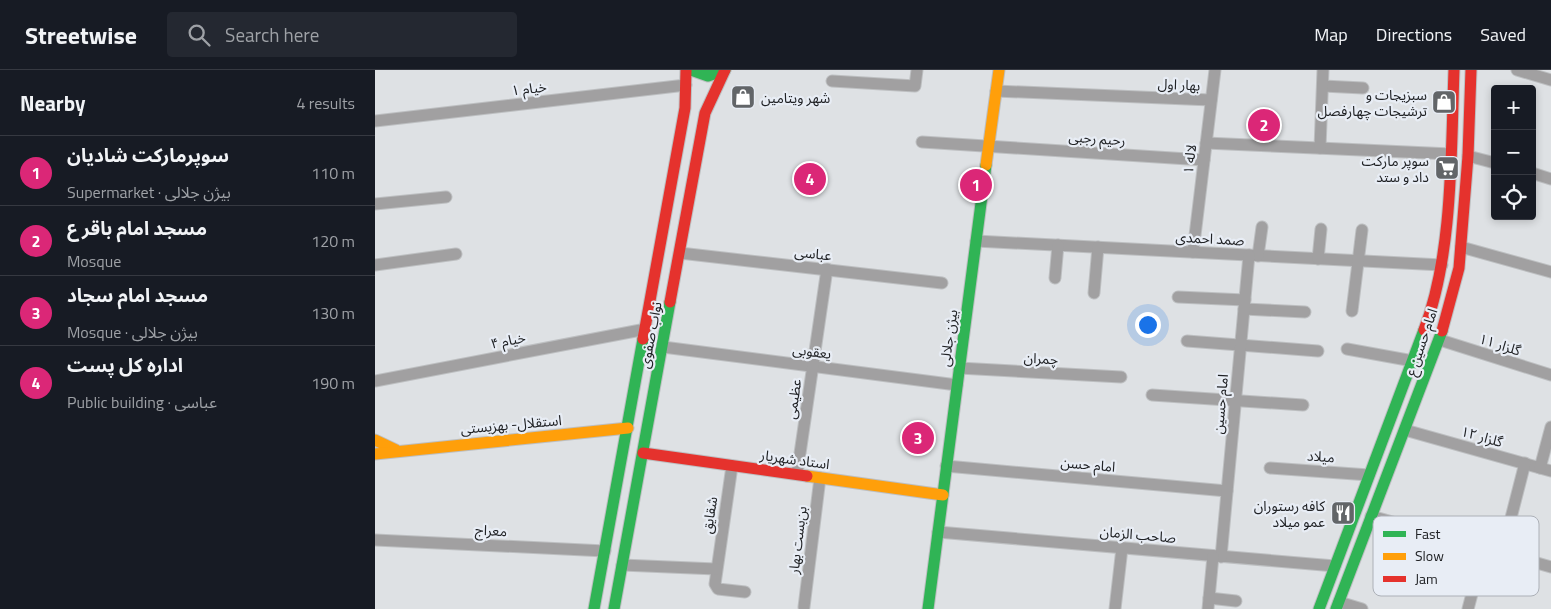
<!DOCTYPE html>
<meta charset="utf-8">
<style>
:root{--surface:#171b24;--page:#242831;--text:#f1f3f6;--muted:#9ea1a6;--line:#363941;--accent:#db2777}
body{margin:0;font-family:"Titillium Web","Noto Sans Arabic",sans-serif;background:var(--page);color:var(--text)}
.controls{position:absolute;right:15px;top:15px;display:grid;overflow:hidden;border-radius:5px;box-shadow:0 2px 8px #0003}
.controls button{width:45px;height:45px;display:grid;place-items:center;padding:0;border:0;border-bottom:1px solid var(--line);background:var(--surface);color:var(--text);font:25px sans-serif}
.you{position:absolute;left:772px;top:254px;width:18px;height:18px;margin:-12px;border:4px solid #fff;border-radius:50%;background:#1a73e8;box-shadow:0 0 0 8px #1a73e833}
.badge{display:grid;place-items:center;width:32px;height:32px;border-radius:50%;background:var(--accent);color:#fff;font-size:16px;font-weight:700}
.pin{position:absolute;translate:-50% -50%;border:2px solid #fff;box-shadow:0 1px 5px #0006}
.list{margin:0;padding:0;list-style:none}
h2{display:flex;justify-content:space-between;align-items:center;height:65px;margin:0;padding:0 20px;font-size:21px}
h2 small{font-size:16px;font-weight:400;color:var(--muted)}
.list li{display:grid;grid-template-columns:32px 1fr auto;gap:15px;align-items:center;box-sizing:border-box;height:70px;padding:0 20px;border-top:1px solid var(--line)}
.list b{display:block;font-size:19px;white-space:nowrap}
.list p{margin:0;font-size:16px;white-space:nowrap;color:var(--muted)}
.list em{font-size:16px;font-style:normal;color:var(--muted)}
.icon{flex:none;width:28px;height:28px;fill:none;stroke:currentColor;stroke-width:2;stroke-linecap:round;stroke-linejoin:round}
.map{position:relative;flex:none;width:1176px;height:539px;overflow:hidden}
header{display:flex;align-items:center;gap:30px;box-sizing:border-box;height:70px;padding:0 25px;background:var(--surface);border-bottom:1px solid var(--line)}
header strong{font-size:24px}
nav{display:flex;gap:28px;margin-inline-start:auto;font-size:18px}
.search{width:350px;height:45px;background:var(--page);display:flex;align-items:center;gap:12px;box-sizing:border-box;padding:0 18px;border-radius:5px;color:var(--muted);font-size:19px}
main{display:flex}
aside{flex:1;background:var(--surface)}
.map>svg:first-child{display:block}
</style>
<header>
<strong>Streetwise</strong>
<div class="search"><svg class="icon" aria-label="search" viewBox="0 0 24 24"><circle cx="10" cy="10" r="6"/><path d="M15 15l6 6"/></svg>Search here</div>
<nav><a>Map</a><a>Directions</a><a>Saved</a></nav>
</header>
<main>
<aside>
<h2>Nearby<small>4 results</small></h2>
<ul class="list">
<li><span class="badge">1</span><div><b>سوپرمارکت شادیان</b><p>Supermarket · بیژن جلالی</p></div><em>110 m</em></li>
<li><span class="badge">2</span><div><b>مسجد امام باقر ع</b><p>Mosque</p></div><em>120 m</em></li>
<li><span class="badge">3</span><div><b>مسجد امام سجاد</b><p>Mosque · بیژن جلالی</p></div><em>130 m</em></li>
<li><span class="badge">4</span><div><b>اداره کل پست</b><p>Public building · عباسی</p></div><em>190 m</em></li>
</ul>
</aside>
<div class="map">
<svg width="1176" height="539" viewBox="0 0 1176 539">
<rect width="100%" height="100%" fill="#dee1e4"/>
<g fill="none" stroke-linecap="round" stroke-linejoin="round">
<defs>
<g id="street">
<polyline points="1142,0 1176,10"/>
<polyline points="457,11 540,16 542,0"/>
<polyline points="948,16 988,18"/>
<polyline points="621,21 836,30"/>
<polyline points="0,51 311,15"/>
<polyline points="547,72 829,90"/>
<polyline points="831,73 1076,84"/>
<polyline points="945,78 948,0"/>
<polyline points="1093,86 1120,93"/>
<polyline points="1157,103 1176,109"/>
<polyline points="0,134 71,127"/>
<polyline points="601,171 1067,195"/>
<polyline points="1086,177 1176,202"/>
<polyline points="818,182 840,0"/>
<polyline points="305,183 567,213"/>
<polyline points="883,186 887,157"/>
<polyline points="943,189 946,159"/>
<polyline points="0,195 81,184"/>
<polyline points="680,208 683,175"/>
<polyline points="719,223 723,177"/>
<polyline points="803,227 870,230"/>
<polyline points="869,239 930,242"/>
<polyline points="977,241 987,160"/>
<polyline points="1065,270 1176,305"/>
<polyline points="812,271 943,281"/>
<polyline points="288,277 582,315"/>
<polyline points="972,279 1038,291"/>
<polyline points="584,298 746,307"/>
<polyline points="0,311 271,259"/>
<polyline points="777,325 928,335"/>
<polyline points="1030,360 1176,401"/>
<polyline points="357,396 340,514 343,519 370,522"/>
<polyline points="571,396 852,421"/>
<polyline points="895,398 994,405"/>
<polyline points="1165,398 1176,357"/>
<polyline points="422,404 452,199"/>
<polyline points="996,446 1176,497"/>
<polyline points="563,462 960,496"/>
<polyline points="0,470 230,481"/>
<polyline points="1127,483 1150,393"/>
<polyline points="846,487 874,185"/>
<polyline points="247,495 341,499"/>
<polyline points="834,528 861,531"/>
<polyline points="964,532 987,539"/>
<polyline points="429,537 445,408"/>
<polyline points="740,539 747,478"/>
<polyline points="833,539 838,486"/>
<polyline points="1093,539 1109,478"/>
</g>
<g id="fast">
<polyline points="316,0 333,6 350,0"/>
<polyline points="219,539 268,269"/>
<polyline points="239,539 295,232"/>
<polyline points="553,539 611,95"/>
<polyline points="944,539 1049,260"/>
<polyline points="961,539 1067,261"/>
</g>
<g id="slow">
<polyline points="611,95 624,0"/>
<polyline points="0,370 21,380"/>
<polyline points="0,384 253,358"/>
<polyline points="432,406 568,425"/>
</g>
<g id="jam">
<polyline points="295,232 330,43 350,0"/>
<path d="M1049,260c29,-75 27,-179 30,-260"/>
<polyline points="1067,261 1084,198 1093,86 1096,0"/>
<polyline points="268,269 310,38 311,0"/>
<polyline points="268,383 432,406"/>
</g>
</defs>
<use href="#street" stroke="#bdbfc1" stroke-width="13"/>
<use href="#fast" stroke="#bdbfc1" stroke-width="13"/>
<use href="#slow" stroke="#bdbfc1" stroke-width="13"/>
<use href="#jam" stroke="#bdbfc1" stroke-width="13"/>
<use href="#street" stroke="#a1a0a1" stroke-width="11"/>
<use href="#fast" stroke="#30b455" stroke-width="11"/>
<use href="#slow" stroke="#ff9f0a" stroke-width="11"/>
<use href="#jam" stroke="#e5322d" stroke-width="11"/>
</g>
<defs>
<symbol id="shop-square" viewBox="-11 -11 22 22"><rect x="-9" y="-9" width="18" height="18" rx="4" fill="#626568" stroke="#e8edf5"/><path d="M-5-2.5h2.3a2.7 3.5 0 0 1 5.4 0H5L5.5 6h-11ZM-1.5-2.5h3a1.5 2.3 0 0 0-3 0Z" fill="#fff"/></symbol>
<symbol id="supermarket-square" viewBox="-11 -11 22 22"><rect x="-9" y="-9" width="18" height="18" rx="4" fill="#626568" stroke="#e8edf5"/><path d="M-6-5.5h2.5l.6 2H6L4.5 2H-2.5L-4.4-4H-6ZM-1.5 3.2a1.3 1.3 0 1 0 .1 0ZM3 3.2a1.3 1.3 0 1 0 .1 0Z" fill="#fff"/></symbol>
<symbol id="restaurant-square" viewBox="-11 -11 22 22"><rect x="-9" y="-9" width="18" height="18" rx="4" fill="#626568" stroke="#e8edf5"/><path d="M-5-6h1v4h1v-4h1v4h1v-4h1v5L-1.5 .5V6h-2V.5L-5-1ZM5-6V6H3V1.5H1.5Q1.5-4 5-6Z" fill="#fff"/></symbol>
</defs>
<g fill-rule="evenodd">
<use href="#shop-square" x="354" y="13" width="28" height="28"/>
<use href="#shop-square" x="1055" y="18" width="28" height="28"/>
<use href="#supermarket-square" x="1058" y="84" width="28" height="28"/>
<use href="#restaurant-square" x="954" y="429" width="28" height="28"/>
</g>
<g text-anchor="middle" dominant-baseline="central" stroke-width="4.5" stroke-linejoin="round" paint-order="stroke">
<g font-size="14" fill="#202225" stroke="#e8edf5">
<text transform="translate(804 14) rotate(3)">بهار اول</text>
<text transform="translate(154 18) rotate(-7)">خیام ۱</text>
<text transform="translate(722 68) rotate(4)">رحیم رجبی</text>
<text transform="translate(814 89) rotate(-83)">لاله ۱</text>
<text transform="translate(835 168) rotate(3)">صمد احمدی</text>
<text transform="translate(438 183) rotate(6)">عباسی</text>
<text transform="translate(275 265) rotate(-79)">نواب صفوی</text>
<text transform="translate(573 268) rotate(-82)">بیژن جلالی</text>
<text transform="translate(133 270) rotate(-11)">خیام ۴</text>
<text transform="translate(1046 272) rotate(-71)">امام حسین ع</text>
<text transform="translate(1125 274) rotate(18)">گلزار ۱۱</text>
<text transform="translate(437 281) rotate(7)">یعقوبی</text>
<text transform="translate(666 288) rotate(3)">چمران</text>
<text transform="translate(418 329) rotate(-82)">عظیمی</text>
<text transform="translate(845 334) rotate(-85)">امام حسین</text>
<text transform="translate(136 354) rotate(-5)">استقلال- بهزیستی</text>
<text transform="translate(1107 366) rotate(16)">گلزار ۱۲</text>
<text transform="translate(946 386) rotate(4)">میلاد</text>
<text transform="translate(420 389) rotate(8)">استاد شهریار</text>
<text transform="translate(713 394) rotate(5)">امام حسن</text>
<text transform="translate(334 445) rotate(-81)">شقایق</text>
<text transform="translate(116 460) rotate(3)">معراج</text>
<text transform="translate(763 464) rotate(5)">صاحب الزمان</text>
<text transform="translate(422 470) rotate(-83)">بن‌بست بهار</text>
</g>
<g font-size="14" fill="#202225" stroke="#e8edf5" text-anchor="end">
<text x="1052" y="24">سبزیجات و<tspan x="1052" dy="16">ترشیجات چهارفصل</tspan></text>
<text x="386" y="27" text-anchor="start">شهر ویتامین</text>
<text x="1054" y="90">سوپر مارکت<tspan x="1054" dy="16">داد و ستد</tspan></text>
<text x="950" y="435">کافه رستوران<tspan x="950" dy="16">عمو میلاد</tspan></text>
</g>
</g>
<rect x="998" y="446" width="166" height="80" rx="8" fill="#e8edf5" stroke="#acb0b7" stroke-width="1"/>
<rect x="1008" y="461" width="23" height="6" fill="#30b455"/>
<rect x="1008" y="483" width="23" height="7" fill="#ff9f0a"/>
<rect x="1008" y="506" width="23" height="6" fill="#e5322d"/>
<g font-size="14" fill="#202225">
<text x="1040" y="469">Fast</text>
<text x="1040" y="491">Slow</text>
<text x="1040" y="514">Jam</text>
</g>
</svg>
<div class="controls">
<button>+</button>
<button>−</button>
<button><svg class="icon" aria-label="locate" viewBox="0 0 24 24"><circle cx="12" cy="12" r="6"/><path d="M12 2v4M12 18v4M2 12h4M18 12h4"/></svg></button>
</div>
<div class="you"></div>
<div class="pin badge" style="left:601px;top:115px">1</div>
<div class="pin badge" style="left:889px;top:55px">2</div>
<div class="pin badge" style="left:543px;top:368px">3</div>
<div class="pin badge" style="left:435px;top:109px">4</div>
</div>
</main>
